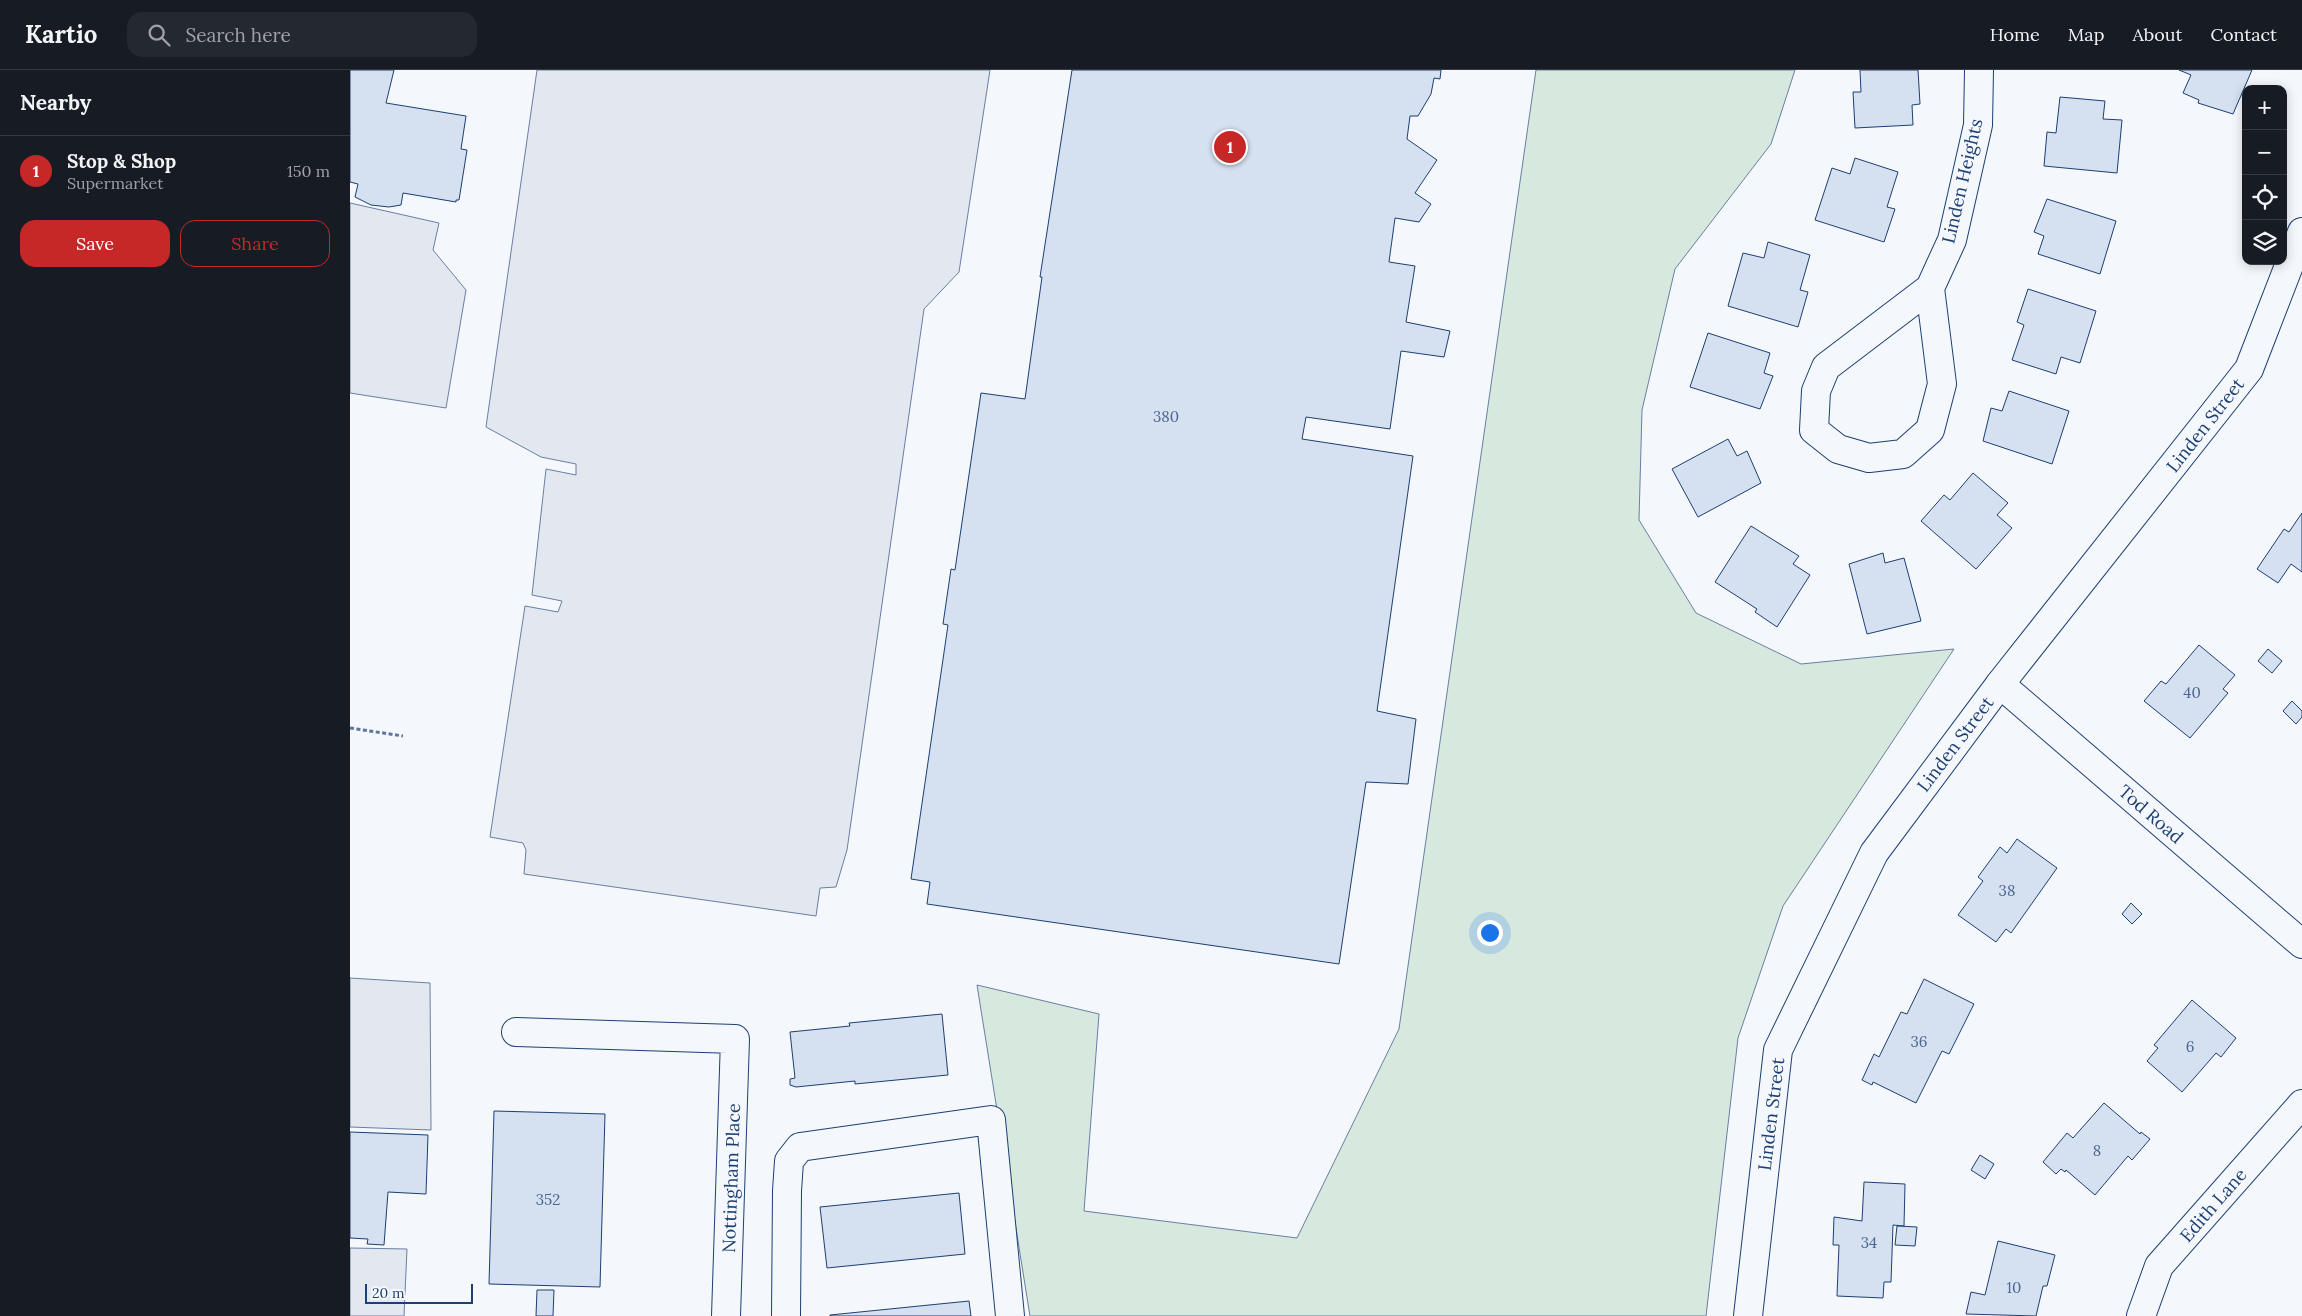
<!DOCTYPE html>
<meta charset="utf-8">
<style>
:root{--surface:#171b24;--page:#242831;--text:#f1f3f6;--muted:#9ea1a6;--line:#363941;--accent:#c62828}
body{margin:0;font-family:Lora,serif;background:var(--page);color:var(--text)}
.controls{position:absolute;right:15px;top:15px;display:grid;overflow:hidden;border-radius:10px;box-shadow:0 2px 12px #0003}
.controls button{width:45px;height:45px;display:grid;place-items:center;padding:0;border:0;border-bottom:1px solid var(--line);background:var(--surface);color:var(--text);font:25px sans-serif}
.scale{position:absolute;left:15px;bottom:12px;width:108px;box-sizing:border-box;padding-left:5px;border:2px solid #1d3f73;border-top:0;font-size:14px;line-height:18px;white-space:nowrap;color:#1d3f73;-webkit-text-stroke:4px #f4f7fb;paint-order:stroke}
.you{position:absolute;left:1139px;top:862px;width:18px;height:18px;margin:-12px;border:4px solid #fff;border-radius:50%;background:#1a73e8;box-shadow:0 0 0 8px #1a73e833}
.badge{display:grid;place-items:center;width:32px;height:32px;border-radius:50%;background:var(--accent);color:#fff;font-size:16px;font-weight:700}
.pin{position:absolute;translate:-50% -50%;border:2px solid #fff;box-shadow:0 1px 5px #0006}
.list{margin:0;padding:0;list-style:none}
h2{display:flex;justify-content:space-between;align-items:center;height:65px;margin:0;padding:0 20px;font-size:21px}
h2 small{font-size:16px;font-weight:400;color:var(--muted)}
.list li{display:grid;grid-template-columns:32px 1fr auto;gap:15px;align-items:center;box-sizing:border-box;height:70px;padding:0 20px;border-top:1px solid var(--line)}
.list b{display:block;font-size:19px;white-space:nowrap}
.list p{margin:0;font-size:16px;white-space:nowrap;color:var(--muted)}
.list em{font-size:16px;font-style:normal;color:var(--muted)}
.actions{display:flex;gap:10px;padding:15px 20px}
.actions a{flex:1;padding:11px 0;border:1px solid var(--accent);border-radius:15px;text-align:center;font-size:18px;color:var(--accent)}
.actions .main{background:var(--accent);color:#fff}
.icon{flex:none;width:28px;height:28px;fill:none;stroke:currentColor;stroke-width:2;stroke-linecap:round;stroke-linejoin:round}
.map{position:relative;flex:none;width:1952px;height:1246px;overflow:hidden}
header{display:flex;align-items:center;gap:30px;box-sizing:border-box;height:70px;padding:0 25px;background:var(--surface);border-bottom:1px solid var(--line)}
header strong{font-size:24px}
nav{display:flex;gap:28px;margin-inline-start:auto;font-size:18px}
.search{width:350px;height:45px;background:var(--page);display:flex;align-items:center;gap:12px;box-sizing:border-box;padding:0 18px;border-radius:15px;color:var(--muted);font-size:19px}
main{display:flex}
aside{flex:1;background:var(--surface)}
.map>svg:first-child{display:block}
</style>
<header>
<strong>Kartio</strong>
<div class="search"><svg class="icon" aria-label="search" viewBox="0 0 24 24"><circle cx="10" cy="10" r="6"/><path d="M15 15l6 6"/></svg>Search here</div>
<nav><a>Home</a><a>Map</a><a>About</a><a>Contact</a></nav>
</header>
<main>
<aside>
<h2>Nearby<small></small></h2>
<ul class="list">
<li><span class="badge">1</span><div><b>Stop &amp; Shop</b><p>Supermarket</p></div><em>150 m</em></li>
</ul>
<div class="actions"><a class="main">Save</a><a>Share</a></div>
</aside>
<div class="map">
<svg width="1952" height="1246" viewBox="0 0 1952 1246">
<rect width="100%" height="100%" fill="#f4f7fb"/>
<polygon fill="#d7e8df" stroke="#687fa3" points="1186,0 1445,0 1421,74 1325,199 1292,340 1289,450 1346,543 1451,594 1604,579 1433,836 1388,968 1356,1246 680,1246 627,915 749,944 734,1141 947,1168 1049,959"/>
<g fill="#e3e8f0" stroke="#687fa3">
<polygon points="187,0 640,0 609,202 574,239 497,780 486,817 470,818 466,846 174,804 176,780 173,773 140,767 175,536 208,542 212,531 182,525 196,399 226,405 226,394 191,387 136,357"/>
<polygon points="0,133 89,153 83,180 116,220 96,338 0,323"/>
<polygon points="0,908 80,913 81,1060 0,1057"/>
<polygon points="0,1178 57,1179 54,1246 0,1246"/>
</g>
<g fill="#d5e0f0" stroke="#1d3f73">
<polygon points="0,0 44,0 36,33 116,46 111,79 117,80 109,130 106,130 106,132 53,123 51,135 39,137 21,135 5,127 8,114 0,112"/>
<polygon points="722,0 1091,0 1090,9 1084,8 1081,24 1068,46 1060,46 1057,69 1087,90 1065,123 1081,134 1069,152 1045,148 1039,192 1065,196 1056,252 1100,261 1094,287 1051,281 1040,359 956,347 952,369 1063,386 1027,641 1066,649 1058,714 1016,712 989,894 577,834 580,812 561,809 598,555 593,554 601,499 605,500 631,323 675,329 692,207 690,207"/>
<polygon points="1510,0 1568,0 1570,34 1562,35 1563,55 1505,58 1503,22 1511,22"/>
<polygon points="1829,0 1902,0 1883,44 1848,33 1849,30 1833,23 1841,5"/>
<polygon points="1710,27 1755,31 1753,49 1772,50 1767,103 1694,96 1697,62 1706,63"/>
<polygon points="1505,88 1548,102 1537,137 1545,139 1534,172 1465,150 1482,98 1500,104"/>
<polygon points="1697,129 1766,151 1750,204 1688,184 1694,166 1684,162"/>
<polygon points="1418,172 1460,185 1450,220 1458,222 1448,257 1378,236 1393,183 1414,188"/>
<polygon points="1678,219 1746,241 1730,293 1711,287 1706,304 1662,290 1674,255 1667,252"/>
<polygon points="1358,263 1420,283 1414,303 1423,306 1410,339 1340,317"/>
<polygon points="1659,321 1719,341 1702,394 1633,371 1641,338 1652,341"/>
<polygon points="1378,369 1387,386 1397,381 1411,413 1348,447 1322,399"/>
<polygon points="1623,403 1658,433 1647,445 1662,458 1626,499 1571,451 1594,425 1600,430"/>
<polygon points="1952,443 1952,502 1941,494 1928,513 1907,499 1934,459 1939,462"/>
<polygon points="1401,456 1449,486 1443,494 1460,505 1427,557 1405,542 1407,539 1365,512"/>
<polygon points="1533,483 1535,493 1554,488 1571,551 1517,564 1499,494"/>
<polygon points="1849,575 1885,605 1873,619 1878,623 1840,668 1794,631 1811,611 1816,614"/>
<polygon points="1918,579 1932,591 1922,603 1908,591"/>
<polygon points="1942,631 1952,641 1952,647 1946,654 1933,641"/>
<polygon points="1667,769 1707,798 1661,863 1656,859 1646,872 1608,845 1633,811 1628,807 1650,777 1657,783"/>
<polygon points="1781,833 1792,844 1782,854 1772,844"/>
<polygon points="1574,909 1624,934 1599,984 1592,981 1566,1033 1523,1012 1522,1015 1512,1010 1524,984 1529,987 1551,942 1557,944"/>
<polygon points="1842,930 1886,968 1871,987 1866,983 1832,1022 1797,991 1808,978 1804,975"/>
<polygon points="592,944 598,1005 505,1014 505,1011 446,1017 440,1015 440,1009 445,1008 440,962 500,956 499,953"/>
<polygon points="1754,1033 1790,1064 1791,1062 1800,1069 1782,1090 1778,1086 1745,1125 1716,1100 1715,1102 1711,1099 1706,1104 1693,1092 1717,1063 1723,1068"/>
<polygon points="144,1041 255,1044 250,1217 139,1214"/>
<polygon points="0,1062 78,1065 76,1124 38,1122 34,1175 17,1174 18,1169 0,1168"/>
<polygon points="1630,1085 1644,1094 1635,1109 1621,1100"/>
<polygon points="1514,1112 1555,1114 1554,1156 1543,1155 1541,1212 1534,1212 1533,1228 1487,1226 1489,1175 1483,1175 1484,1147 1512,1151"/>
<polygon points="609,1123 615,1184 477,1198 470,1137"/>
<polygon points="1547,1156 1567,1157 1565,1176 1545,1175"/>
<polygon points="1648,1171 1705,1185 1697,1216 1693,1216 1686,1246 1616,1244 1621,1222 1635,1225"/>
<polygon points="187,1220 204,1220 203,1246 186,1246"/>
<polygon points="619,1231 621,1246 480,1246 480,1245"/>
</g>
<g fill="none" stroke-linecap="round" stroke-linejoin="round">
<defs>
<g id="minor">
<polyline points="1580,218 1592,314 1580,360 1553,384 1519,388 1488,379 1464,360 1466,321 1476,297 1580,218 1602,170 1628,55 1629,0"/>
<polyline points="1650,614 1952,874"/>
<polyline points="166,962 385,969 376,1246"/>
<polyline points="436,1246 437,1121 439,1091 450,1077 641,1050 660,1246"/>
<polyline points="1398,1246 1428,980 1524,783 1650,614 1899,299 1952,162"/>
<polyline points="1791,1246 1809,1196 1952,1034"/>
</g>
</defs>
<use href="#minor" stroke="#1d3f73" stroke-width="30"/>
<polyline stroke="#5e769c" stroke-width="3" stroke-dasharray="4 2.5" stroke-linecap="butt" points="0,658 53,666"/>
<use href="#minor" stroke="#f4f7fb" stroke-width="28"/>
</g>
<g text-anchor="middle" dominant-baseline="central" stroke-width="4" stroke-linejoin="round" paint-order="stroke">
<g font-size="15" fill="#4b6792">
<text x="816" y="346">380</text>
<text x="1842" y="622">40</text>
<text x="1657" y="820">38</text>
<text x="1569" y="971">36</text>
<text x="1840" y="976">6</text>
<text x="1747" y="1080">8</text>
<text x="198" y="1129">352</text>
<text x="1519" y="1172">34</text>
<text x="1664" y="1217">10</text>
</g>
<g font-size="18" fill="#1d3f73" stroke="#f4f7fb">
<text transform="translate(1612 111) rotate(-77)">Linden Heights</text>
<text transform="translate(1855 355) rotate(-52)">Linden Street</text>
<text transform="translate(1605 674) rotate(-53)">Linden Street</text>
<text transform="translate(1801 744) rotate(41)">Tod Road</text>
<text transform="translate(1421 1044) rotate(-83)">Linden Street</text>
<text transform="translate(381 1108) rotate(-88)">Nottingham Place</text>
<text transform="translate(1863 1135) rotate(-49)">Edith Lane</text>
</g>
</g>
</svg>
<div class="controls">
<button>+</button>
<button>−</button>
<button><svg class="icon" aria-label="locate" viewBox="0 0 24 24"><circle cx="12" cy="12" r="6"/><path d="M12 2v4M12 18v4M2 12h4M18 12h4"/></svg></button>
<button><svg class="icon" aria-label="layers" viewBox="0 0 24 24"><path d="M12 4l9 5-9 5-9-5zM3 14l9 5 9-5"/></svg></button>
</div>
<div class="scale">20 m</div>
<div class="you"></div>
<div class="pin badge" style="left:880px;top:77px">1</div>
</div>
</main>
